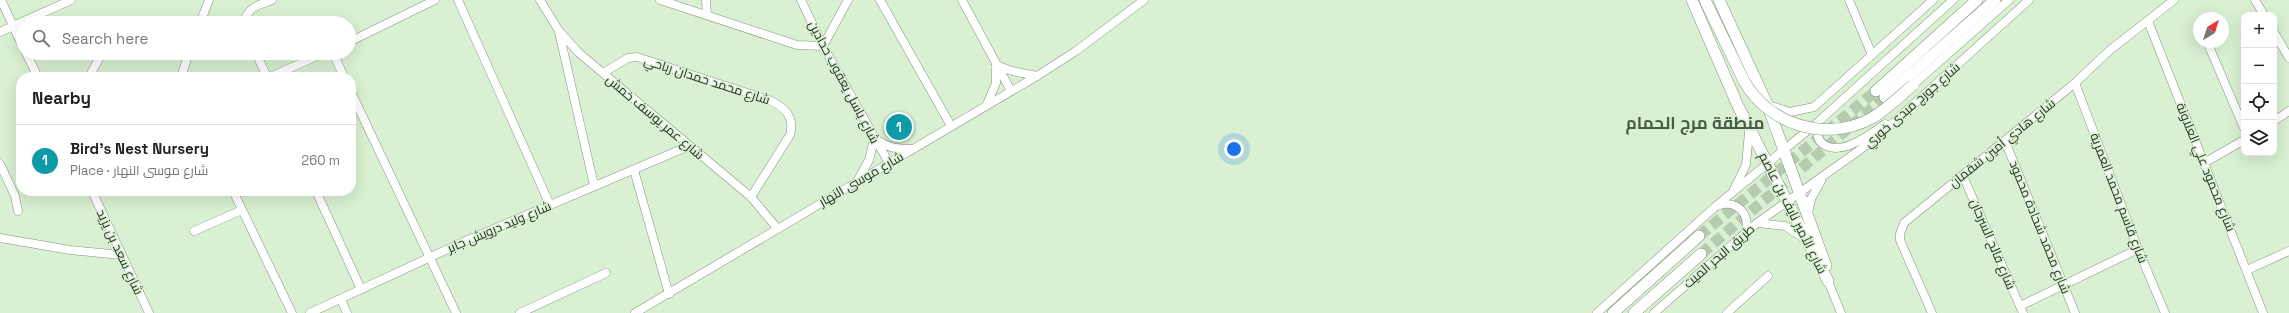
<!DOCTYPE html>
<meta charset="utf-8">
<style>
:root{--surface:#fff;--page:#f2f2f2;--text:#222;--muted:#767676;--line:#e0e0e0;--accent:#0b8043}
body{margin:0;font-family:"Space Grotesk",Cairo,sans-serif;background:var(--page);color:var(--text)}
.controls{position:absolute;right:12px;top:12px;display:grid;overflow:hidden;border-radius:8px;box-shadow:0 4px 16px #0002}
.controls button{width:36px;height:36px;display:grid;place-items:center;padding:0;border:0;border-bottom:1px solid var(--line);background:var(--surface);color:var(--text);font:20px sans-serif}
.compass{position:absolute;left:2193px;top:12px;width:36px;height:36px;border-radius:50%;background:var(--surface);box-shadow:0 4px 16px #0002;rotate:38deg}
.you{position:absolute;left:1234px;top:149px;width:14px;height:14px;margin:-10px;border:3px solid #fff;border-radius:50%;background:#1a73e8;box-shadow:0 0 0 6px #1a73e833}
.badge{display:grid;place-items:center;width:26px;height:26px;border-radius:50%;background:var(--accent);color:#fff;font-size:13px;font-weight:700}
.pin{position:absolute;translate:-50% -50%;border:2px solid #fff;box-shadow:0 1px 4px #0006}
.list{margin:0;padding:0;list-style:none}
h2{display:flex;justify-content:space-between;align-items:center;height:52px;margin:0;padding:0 16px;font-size:17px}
h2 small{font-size:13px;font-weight:400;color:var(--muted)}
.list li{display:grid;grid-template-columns:26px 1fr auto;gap:12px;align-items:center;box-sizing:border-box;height:72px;padding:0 16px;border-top:1px solid var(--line)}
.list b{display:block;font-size:15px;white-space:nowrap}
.list p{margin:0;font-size:13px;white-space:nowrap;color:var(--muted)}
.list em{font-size:13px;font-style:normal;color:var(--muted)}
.icon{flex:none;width:22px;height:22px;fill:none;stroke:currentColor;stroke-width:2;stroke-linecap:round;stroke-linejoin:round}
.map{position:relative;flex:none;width:2289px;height:313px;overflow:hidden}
.search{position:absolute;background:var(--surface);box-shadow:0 4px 16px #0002;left:16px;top:16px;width:340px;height:44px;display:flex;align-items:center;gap:10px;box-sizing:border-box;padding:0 14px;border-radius:22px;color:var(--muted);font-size:15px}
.panel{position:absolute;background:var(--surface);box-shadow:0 4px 16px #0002;left:16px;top:72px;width:340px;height:124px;border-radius:16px}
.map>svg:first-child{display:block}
</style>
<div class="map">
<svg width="2289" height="313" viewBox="0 0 2289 313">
<rect width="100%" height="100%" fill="#d9f0d2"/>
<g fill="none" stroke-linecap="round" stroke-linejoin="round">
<g stroke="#b6cab0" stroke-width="11" stroke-dasharray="11 5.5" stroke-linecap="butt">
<polyline points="1699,236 1876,91"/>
<polyline points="1701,254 1885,97"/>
</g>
<defs>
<g id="minor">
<polyline points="1,0 23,47"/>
<polyline points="458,0 550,205"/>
<polyline points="540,0 559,31 579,53 751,197 777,228"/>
<polyline points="660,0 797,45 823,46 848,0"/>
<polyline points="706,0 707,15"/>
<polyline points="801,0 823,46 889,163"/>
<polyline points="880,0 951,126"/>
<polyline points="962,0 1011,91"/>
<polyline points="1849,0 1872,55"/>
<polyline points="2255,0 2264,15"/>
<polyline points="2148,21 2263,313"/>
<polyline points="200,23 209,0"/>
<path d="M244,23c3,-16 15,-18 28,-23"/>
<polyline points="0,32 71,0"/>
<polyline points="559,32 594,185"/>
<polyline points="2274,32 2289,58"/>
<polyline points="349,42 435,0"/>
<polyline points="2208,44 2244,128"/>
<polyline points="26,53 38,77"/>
<polyline points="256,53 267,77"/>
<polyline points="333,53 344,77"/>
<polyline points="996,65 1012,71 1037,76"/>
<path d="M603,73l25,-15 9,-1 132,43c16,7 26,17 21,35l-39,62"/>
<polyline points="89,77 102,53"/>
<polyline points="181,77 189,53"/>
<polyline points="270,77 324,53"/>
<polyline points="2075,83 2138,249 2165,313"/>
<polyline points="1913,85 2009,0"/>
<polyline points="351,92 456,313"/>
<polyline points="987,104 996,83 996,69"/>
<polyline points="1768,105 1790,112 1814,107 1933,0"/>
<polyline points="2274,121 2289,111"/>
<path d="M1818,124c-2,7 -1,16 5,20 19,13 47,-10 62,-20"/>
<path d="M877,140c11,8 20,9 34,9"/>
<polyline points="2005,141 2075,313"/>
<polyline points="2204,163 2244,140"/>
<polyline points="0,164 15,196 18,211"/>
<polyline points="634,170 669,294"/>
<polyline points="1963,176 2023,313"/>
<polyline points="858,180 869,160 874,140"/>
<polyline points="1734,189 1746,165 1749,132"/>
<polyline points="92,191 149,313"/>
<polyline points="233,191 292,313"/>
<polyline points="316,191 361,289"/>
<path d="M1717,206c19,-8 35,9 28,27"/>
<polyline points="1808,214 1811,199 1821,181"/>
<polyline points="1758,223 1785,226 1804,238"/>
<polyline points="194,231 242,210"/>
<polyline points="0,238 70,250 121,255"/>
<polyline points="2247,270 2289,251"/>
<polyline points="1828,281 1841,313"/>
<polyline points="341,299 347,313"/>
<polyline points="2020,306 2138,249"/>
<polyline points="310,313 463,242 689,146"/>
<polyline points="520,313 606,273"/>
<polyline points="635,313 1037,76 1076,51 1144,0"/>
<polyline points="1597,313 1716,206 1818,122 1953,0"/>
<polyline points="1654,313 1757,223 1875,139 2029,0"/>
<polyline points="1727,313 1768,276"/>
<polyline points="1932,313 1900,240 1900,234 1904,223 2075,83 2110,50 2174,0"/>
</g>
<g id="major">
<polyline points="1692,0 1738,106 1828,281"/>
<polyline points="1705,0 1744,81"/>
<polyline points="1719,0 1767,104 1826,266"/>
<polyline points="1876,91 1977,0"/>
<polyline points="1885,97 1995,0"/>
<polyline points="1613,313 1699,236"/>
<polyline points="1634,313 1701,254"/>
</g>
</defs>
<use href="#minor" stroke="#81967a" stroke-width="9"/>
<use href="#major" stroke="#81967a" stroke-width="12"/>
<use href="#minor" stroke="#fff" stroke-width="8"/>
<use href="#major" stroke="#fff" stroke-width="11"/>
<defs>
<path id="major-bridge" d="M1744,81c25,44 82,62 128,37 15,-9 28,-22 41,-33"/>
</defs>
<use href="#major-bridge" stroke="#81967a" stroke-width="12" stroke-linecap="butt"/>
<use href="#major-bridge" stroke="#fff" stroke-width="11"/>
</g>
<g text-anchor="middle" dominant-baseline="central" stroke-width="3" stroke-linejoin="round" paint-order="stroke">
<g font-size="13" fill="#2b3428" stroke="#d9f0d2">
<text transform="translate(707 80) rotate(18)">شارع محمد حمدان رباحي</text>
<text transform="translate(844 82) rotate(62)">شارع باسل يعقوب حدادين</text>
<text transform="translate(1912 105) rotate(-41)">شارع جورج مبدى خوري</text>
<text transform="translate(655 117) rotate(40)">شارع عمر يوسف خمش</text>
<text transform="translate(2002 143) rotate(-39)">شارع هادي أمين شقمان</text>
<text transform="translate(2206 167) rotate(68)">شارع محمود علي العلاونة</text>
<text transform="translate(861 179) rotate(-30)">شارع موسى النهار</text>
<text transform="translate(2119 198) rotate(69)">شارع قاسم محمد العمرية</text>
<text transform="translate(1793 213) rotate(63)">شارع الأمير نايف بن عاصم</text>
<text transform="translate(499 227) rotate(-23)">شارع وليد درويش جابر</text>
<text transform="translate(2040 227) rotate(68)">شارع محمد شحادة محمود</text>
<text transform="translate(1993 244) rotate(67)">شارع فالح السرحان</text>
<text transform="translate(120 252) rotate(65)">شارع سعد بن يزيد</text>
<text transform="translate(1719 256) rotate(-41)">طريق البحر الميت</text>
</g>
<g font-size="17" font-weight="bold" fill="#4a5d44" stroke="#d9f0d2">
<text x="1695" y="123">منطقة مرج الحمام</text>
</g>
</g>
</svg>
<div class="controls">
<button>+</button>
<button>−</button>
<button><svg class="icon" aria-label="locate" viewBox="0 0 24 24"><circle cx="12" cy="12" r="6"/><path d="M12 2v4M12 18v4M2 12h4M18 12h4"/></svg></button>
<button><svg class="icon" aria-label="layers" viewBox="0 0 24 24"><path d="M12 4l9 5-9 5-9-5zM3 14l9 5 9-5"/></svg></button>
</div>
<svg class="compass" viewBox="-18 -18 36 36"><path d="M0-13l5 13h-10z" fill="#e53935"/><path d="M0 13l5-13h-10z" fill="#767676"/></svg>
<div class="you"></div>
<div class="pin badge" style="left:899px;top:127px;background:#0f9aa8">1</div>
<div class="search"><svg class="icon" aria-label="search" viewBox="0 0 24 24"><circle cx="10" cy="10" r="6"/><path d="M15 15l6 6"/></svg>Search here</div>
<section class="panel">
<h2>Nearby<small></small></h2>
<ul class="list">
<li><span class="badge" style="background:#0f9aa8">1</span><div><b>Bird's Nest Nursery</b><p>Place · شارع موسى النهار</p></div><em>260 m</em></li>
</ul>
</section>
</div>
